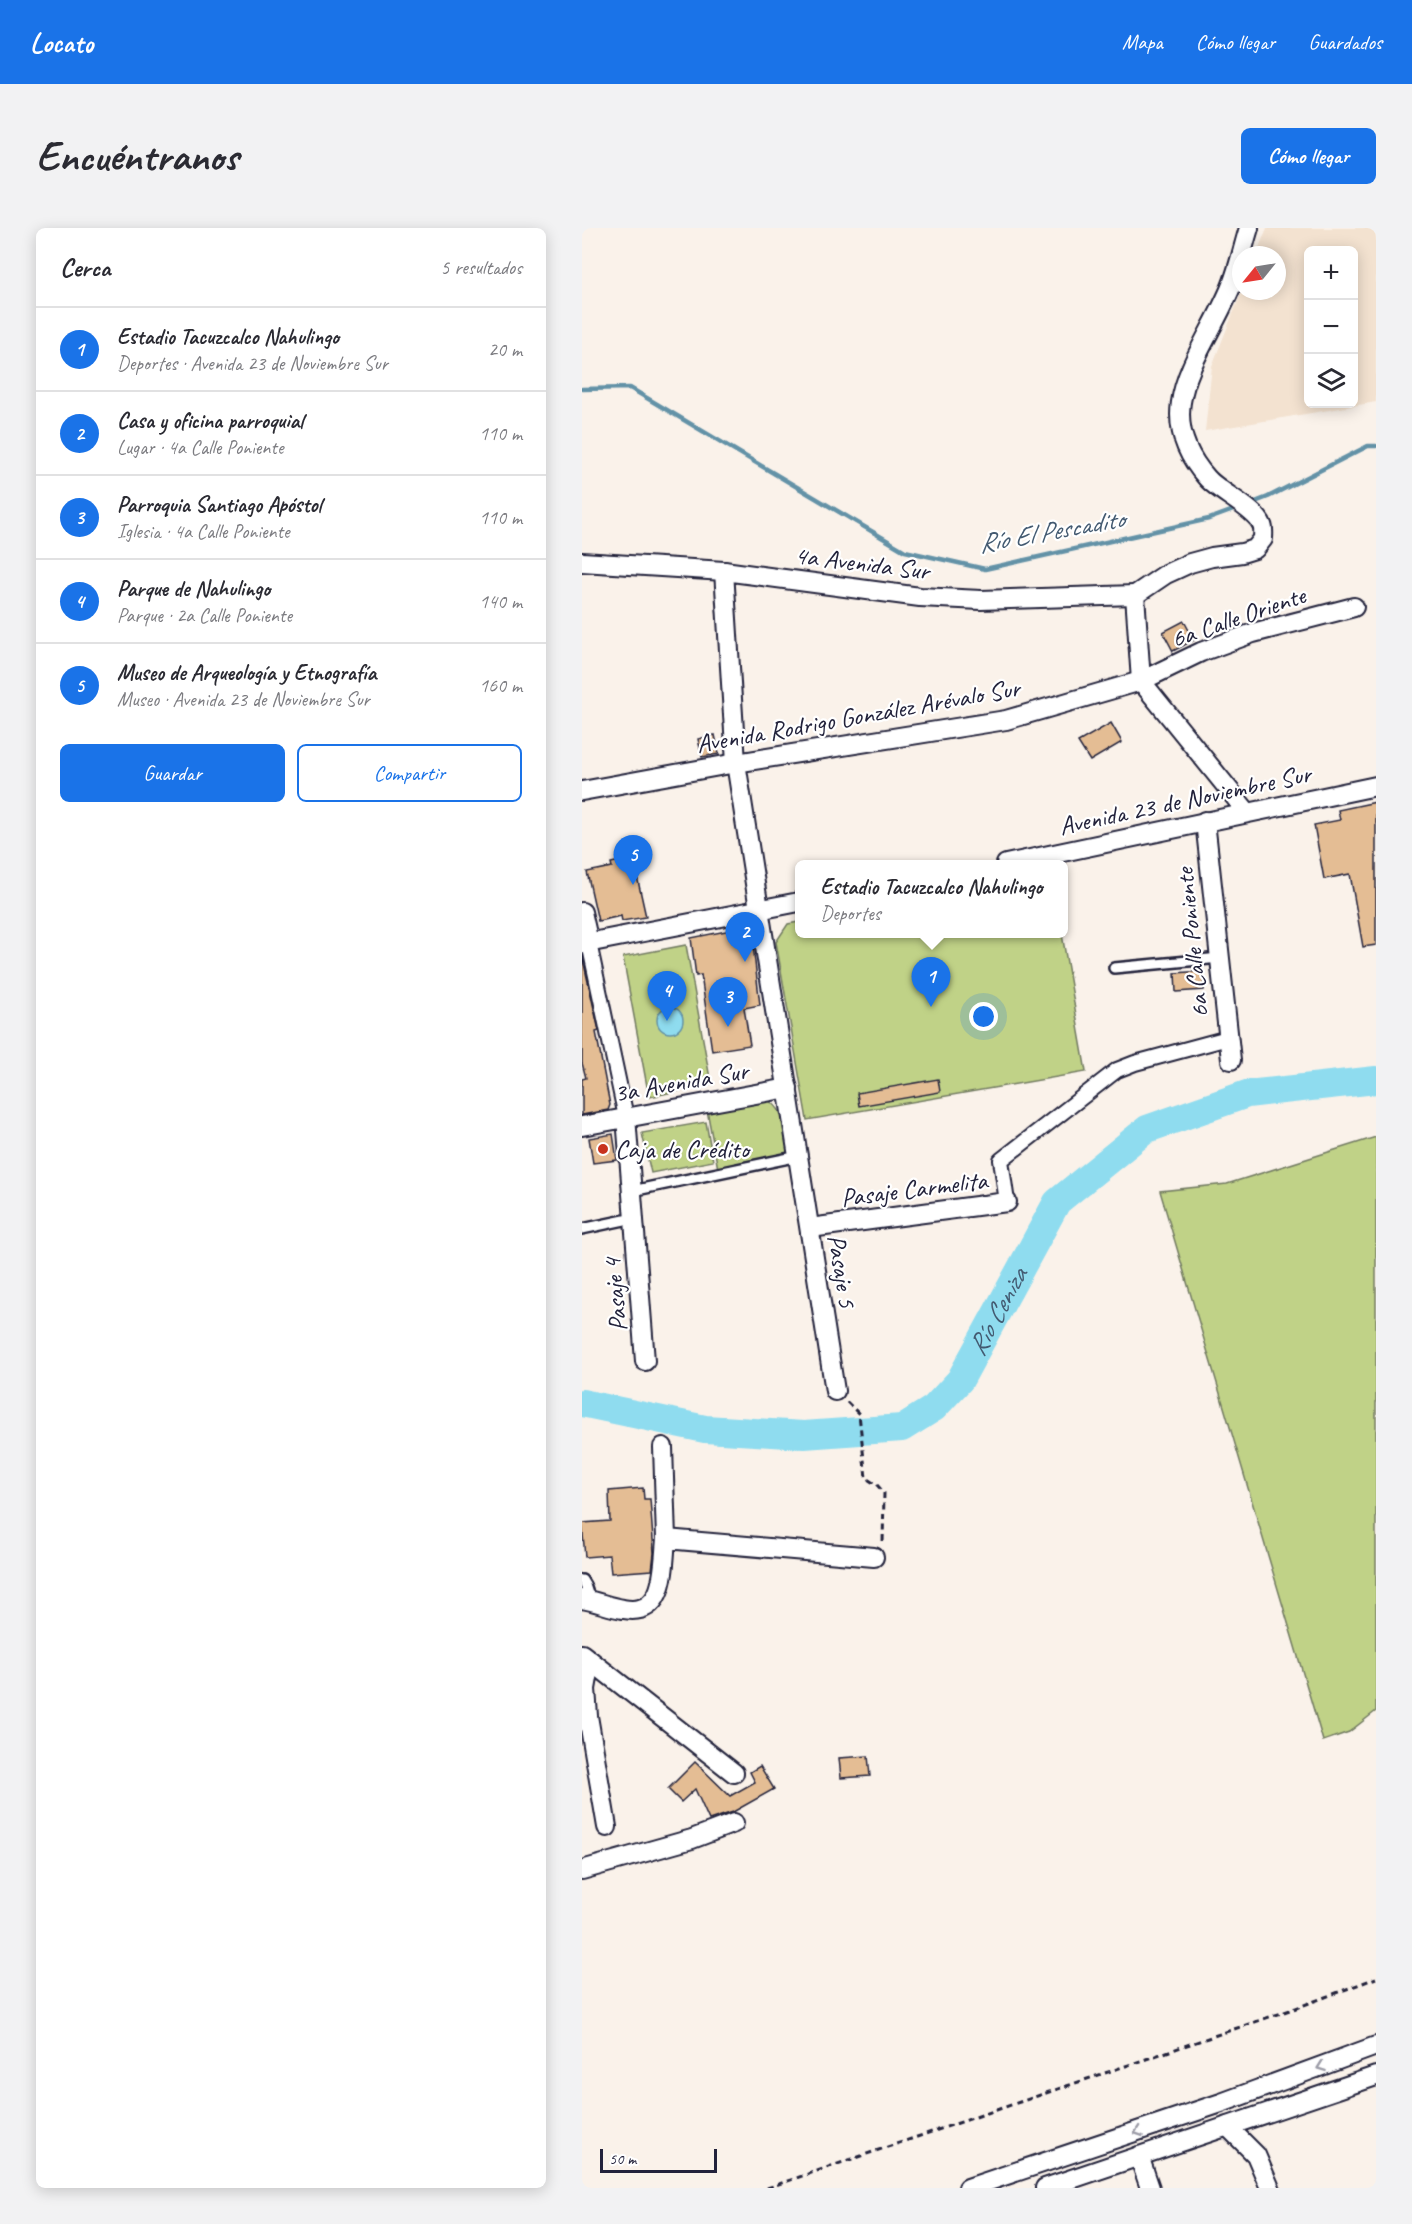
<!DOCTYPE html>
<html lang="es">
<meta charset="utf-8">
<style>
:root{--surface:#fff;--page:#f2f2f3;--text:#2b2b33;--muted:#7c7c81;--line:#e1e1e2;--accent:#1a73e8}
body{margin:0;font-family:Caveat,sans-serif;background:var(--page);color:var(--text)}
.controls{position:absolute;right:18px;top:18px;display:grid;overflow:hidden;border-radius:9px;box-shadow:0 3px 15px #0003}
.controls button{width:54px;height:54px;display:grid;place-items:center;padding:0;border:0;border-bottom:2px solid var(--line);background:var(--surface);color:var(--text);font:30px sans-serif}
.compass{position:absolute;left:650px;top:18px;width:54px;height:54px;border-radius:50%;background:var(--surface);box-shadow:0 3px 15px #0003;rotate:240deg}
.scale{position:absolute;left:18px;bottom:15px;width:117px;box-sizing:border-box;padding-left:6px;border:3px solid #22223b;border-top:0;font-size:16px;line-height:21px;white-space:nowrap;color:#22223b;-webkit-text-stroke:4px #fff;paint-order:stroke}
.you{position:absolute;left:402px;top:789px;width:21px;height:21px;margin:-15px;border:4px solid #fff;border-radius:50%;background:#1a73e8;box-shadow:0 0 0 9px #1a73e833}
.badge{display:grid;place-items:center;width:39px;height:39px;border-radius:50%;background:var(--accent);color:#fff;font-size:20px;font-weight:700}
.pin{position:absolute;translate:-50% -50px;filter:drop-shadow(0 2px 3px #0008)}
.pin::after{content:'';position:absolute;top:32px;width:21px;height:18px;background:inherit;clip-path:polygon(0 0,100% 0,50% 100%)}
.popup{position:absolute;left:213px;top:632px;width:273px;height:78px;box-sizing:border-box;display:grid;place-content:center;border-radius:9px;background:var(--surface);filter:drop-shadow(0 2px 4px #0005);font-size:20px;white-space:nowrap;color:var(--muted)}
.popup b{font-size:22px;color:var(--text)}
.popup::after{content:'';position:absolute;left:50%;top:100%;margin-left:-12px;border:12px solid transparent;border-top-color:var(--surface)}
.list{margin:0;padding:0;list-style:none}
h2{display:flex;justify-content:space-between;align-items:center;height:78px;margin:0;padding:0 24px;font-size:26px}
h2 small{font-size:20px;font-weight:400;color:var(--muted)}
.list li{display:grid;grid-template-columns:39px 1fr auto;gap:18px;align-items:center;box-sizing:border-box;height:84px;padding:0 24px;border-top:2px solid var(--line)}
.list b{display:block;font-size:22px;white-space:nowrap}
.list p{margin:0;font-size:20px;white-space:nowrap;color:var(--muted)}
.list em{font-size:20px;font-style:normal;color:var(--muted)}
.actions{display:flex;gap:12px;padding:18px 24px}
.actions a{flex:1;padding:14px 0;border:2px solid var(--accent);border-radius:9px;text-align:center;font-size:21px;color:var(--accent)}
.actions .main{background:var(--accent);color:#fff}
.icon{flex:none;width:33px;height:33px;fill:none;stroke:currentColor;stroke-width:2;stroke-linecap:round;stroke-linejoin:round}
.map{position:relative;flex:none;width:794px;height:1960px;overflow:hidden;border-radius:9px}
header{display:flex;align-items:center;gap:36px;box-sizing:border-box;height:84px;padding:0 30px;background:var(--accent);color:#fff}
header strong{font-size:28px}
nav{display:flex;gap:33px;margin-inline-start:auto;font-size:21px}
.intro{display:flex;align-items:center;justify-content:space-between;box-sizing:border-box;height:144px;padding:0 36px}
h1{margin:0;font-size:42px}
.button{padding:15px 27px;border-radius:9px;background:var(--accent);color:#fff;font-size:21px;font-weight:700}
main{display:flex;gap:36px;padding:0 36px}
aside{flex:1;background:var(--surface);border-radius:9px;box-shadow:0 3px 15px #0003}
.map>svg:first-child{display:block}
</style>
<header>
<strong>Locato</strong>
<nav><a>Mapa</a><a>Cómo llegar</a><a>Guardados</a></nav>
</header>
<div class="intro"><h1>Encuéntranos</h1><a class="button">Cómo llegar</a></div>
<main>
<aside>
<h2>Cerca<small>5 resultados</small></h2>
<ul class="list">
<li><span class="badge">1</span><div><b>Estadio Tacuzcalco Nahulingo</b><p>Deportes · Avenida 23 de Noviembre Sur</p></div><em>20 m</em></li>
<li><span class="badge">2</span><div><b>Casa y oficina parroquial</b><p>Lugar · 4a Calle Poniente</p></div><em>110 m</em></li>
<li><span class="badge">3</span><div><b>Parroquia Santiago Apóstol</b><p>Iglesia · 4a Calle Poniente</p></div><em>110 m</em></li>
<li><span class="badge">4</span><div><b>Parque de Nahulingo</b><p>Parque · 2a Calle Poniente</p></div><em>140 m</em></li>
<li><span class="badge">5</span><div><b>Museo de Arqueología y Etnografía</b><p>Museo · Avenida 23 de Noviembre Sur</p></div><em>160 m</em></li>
</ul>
<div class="actions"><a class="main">Guardar</a><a>Compartir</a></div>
</aside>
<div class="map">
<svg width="794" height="1960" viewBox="0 0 794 1960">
<rect width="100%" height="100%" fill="#faf2ea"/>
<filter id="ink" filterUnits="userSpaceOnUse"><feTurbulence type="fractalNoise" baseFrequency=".0167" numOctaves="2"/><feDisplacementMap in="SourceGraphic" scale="12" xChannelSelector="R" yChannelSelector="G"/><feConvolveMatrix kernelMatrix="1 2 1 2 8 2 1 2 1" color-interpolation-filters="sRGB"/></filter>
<g filter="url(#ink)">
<path fill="#f3e2d0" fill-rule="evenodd" d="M685,0h109v174l-171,29 7,-65 30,-75h35v-36h-21zM726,22h46v154h-46z"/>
<g fill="#c0d287" stroke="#717a61" stroke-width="1.5">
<polygon points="217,694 217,706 480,706 504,844 225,892 194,714 206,696"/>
<polygon points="104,717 129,856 67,869 41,729"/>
<path d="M183,872c21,4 21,37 25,55l-72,14 -11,-59z"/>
<polygon points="124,894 131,933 69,945 60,905"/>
<polygon points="794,909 794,1483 767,1504 741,1513 578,963 645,956"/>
</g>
<circle fill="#8fdcef" stroke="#6392a7" stroke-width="1.5" cx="88" cy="792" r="13"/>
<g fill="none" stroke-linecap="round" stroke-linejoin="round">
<g stroke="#6392a7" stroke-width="4.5">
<polyline points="0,161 48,160 323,323 403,341 627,291 657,280"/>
<polyline points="668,276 686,269 786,218 794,218"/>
</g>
<path stroke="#8fdcef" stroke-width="28" id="s1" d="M0,1175l123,26 99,6 98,-7 32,-20 26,-28 97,-178 90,-73 100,-35 129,-14"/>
</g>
<g fill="#e4bd94" stroke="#22223b" stroke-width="1.5">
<polygon points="602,393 612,412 591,423 581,404"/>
<polygon points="529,495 540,514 508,533 496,514"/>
<polygon points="133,507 137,526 120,529 116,511"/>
<polygon points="794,574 794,717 781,719 768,646 742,651 732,597 758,592 756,582"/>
<polygon points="51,630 64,689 40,693 39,688 16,693 5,644 30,639 29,635"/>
<polygon points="154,701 167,704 170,709 178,777 162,780 168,817 130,823 119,747 114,748 109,710"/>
<polygon points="0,727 17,803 14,804 28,877 26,882 0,887 0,851 4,850 0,835"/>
<polygon points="621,743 622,762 594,764 593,745"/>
<polygon points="356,851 358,864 277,878 275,865"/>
<polygon points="31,906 35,932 11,935 7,910"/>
<polygon points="61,1260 62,1271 68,1271 72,1325 70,1342 29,1345 27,1327 3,1329 0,1295 28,1293 27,1263"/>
<polygon points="286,1528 288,1548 259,1550 257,1530"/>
<polygon points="113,1534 148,1568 173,1554 168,1544 178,1538 192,1561 151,1584 127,1592 113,1561 99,1574 86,1561"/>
</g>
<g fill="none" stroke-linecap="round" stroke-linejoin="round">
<defs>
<g id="service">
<polyline points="532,740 638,730"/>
<polyline points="50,963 217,928"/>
<polyline points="0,1001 52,990"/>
<polyline points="0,1352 3,1357 8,1372"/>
</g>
<g id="pedestrian">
<polyline points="7,715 44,889"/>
<polyline points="425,974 419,932 535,842 553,835 646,810"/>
</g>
<g id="minor">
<polyline points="0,334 142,343 338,369 399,372 553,367"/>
<polyline points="142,343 154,535 253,1163"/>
<path d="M553,367l31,-21 24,-11 22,-6 30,-4 13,-4 8,-10c0,-4 1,-10 -1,-14 -6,-16 -43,-33 -55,-47 -59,-66 -7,-120 21,-184 10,-21 14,-44 21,-66"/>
<polyline points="553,367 559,453"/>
<polyline points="559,453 665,584"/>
<polyline points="0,563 154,535 424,492 559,453 619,424 671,405 772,379"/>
<polyline points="623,593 649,832"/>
<polyline points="424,636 794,558"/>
<polyline points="0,684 7,715"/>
<polyline points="0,716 217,674"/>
<polyline points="44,889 63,1133"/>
<polyline points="0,898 206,860"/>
<polyline points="228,1000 425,974"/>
<polyline points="81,1219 84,1311"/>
<path d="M0,1371c14,2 27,8 41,10 43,8 40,-40 43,-70l208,18"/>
<polyline points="0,1426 152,1545"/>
<polyline points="9,1433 4,1461 6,1488 25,1599"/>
<polyline points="0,1642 110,1611 152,1595"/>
<polyline points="645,1898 674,1927 688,1960"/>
<polyline points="557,1928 568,1960"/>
<polyline points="386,1960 639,1875 794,1818"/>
<polyline points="463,1960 794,1848"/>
</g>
</defs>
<use href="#service" stroke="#22223b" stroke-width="14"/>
<use href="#pedestrian" stroke="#22223b" stroke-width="18"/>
<use href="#minor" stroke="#22223b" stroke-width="22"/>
<g stroke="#22223b" stroke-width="3" stroke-dasharray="6 4.5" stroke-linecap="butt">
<polyline points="265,1174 277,1186 284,1250 295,1257 302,1265 301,1316"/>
<polyline points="185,1960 714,1780 794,1750"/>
</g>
<use href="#service" stroke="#fff" stroke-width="9"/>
<use href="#pedestrian" stroke="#fff" stroke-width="14"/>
<use href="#minor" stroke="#fff" stroke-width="18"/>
</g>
<defs><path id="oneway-chevron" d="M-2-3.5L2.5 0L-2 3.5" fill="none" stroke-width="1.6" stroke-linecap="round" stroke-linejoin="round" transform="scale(1.5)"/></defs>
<g stroke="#9c9ca7">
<use href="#oneway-chevron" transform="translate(739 1839) rotate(160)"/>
<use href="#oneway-chevron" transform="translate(556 1904) rotate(161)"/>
</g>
</g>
<circle fill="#c8321e" stroke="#fff" stroke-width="2" cx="21" cy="921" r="6"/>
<g text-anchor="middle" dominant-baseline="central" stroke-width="4.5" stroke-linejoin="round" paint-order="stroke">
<g font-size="26" fill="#22223b" stroke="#fff">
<text transform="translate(280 335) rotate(7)">4a Avenida Sur</text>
<text transform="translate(656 389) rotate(-19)">6a Calle Oriente</text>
<text transform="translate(276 488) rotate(-10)">Avenida Rodrigo González Arévalo Sur</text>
<text transform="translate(603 572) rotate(-12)">Avenida 23 de Noviembre Sur</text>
<text transform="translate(610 715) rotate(-96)">6a Calle Poniente</text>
<text transform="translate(99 854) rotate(-10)">3a Avenida Sur</text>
<text transform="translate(332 961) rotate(-7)">Pasaje Carmelita</text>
<text transform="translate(260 1043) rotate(81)">Pasaje 5</text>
<text transform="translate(33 1067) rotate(-95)">Pasaje 4</text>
</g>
<g font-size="26" fill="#22223b" stroke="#fff" text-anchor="start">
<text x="33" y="921">Caja de Crédito</text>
</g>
<g font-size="27" font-style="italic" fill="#435a71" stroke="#fff">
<text transform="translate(469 303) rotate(-10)">Río El Pescadito</text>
<text stroke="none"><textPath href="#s1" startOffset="477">Río Ceniza</textPath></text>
</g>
</g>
</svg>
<div class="controls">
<button>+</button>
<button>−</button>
<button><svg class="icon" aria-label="layers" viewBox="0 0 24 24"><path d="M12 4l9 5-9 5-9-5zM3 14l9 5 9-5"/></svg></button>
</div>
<svg class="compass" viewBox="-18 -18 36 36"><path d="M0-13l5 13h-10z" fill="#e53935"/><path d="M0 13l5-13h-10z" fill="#7c7c81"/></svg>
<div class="scale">50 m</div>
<div class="you"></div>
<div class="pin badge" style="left:349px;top:779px">1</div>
<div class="popup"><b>Estadio Tacuzcalco Nahulingo</b>Deportes</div>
<div class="pin badge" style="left:163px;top:734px">2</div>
<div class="pin badge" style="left:146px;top:799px">3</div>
<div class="pin badge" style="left:85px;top:793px">4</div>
<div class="pin badge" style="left:51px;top:657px">5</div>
</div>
</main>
